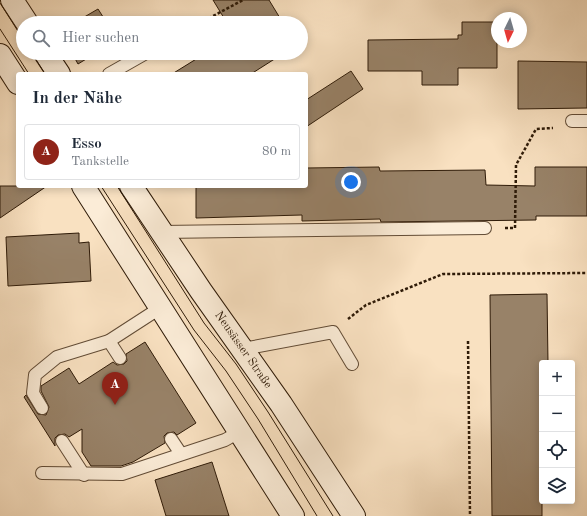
<!DOCTYPE html>
<html lang="de">
<meta charset="utf-8">
<style>
:root{--surface:#fff;--page:#f2f2f3;--text:#1f2937;--muted:#747a83;--line:#e0e1e3;--accent:#8f2418}
body{margin:0;font-family:"Old Standard TT",serif;background:var(--page);color:var(--text)}
.controls{position:absolute;right:12px;bottom:12px;display:grid;overflow:hidden;border-radius:4px;box-shadow:0 2px 10px #0003}
.controls button{width:36px;height:36px;display:grid;place-items:center;padding:0;border:0;border-bottom:1px solid var(--line);background:var(--surface);color:var(--text);font:20px sans-serif}
.compass{position:absolute;left:491px;top:12px;width:36px;height:36px;border-radius:50%;background:var(--surface);box-shadow:0 2px 10px #0003;rotate:185deg}
.you{position:absolute;left:351px;top:182px;width:14px;height:14px;margin:-10px;border:3px solid #fff;border-radius:50%;background:#1a73e8;box-shadow:0 0 0 6px #1a73e833}
.badge{display:grid;place-items:center;width:26px;height:26px;border-radius:50%;background:var(--accent);color:#fff;font-size:13px;font-weight:700}
.pin{position:absolute;translate:-50% -33px;filter:drop-shadow(0 1px 2px #0008)}
.pin::after{content:'';position:absolute;top:21px;width:14px;height:12px;background:inherit;clip-path:polygon(0 0,100% 0,50% 100%)}
.list{margin:0;padding:0;list-style:none}
h2{display:flex;justify-content:space-between;align-items:center;height:52px;margin:0;padding:0 16px;font-size:17px}
h2 small{font-size:13px;font-weight:400;color:var(--muted)}
.list li{display:grid;grid-template-columns:26px 1fr auto;gap:12px;align-items:center;box-sizing:border-box;height:56px;margin:0 8px 8px;padding:0 8px;border:1px solid var(--line);border-radius:4px}
.list b{display:block;font-size:15px;white-space:nowrap}
.list p{margin:0;font-size:13px;white-space:nowrap;color:var(--muted)}
.list em{font-size:13px;font-style:normal;color:var(--muted)}
.icon{flex:none;width:22px;height:22px;fill:none;stroke:currentColor;stroke-width:2;stroke-linecap:round;stroke-linejoin:round}
.map{position:relative;flex:none;width:587px;height:516px;overflow:hidden}
.search{position:absolute;background:var(--surface);box-shadow:0 2px 10px #0003;left:16px;top:16px;width:292px;height:44px;display:flex;align-items:center;gap:10px;box-sizing:border-box;padding:0 14px;border-radius:22px;color:var(--muted);font-size:15px}
.panel{position:absolute;background:var(--surface);box-shadow:0 2px 10px #0003;left:16px;top:72px;width:292px;height:116px;border-radius:4px}
.map>svg:first-child{display:block}
</style>
<div class="map">
<svg width="587" height="516" viewBox="0 0 587 516">
<rect width="100%" height="100%" fill="#f9e1c1"/>
<filter id="stains"><feTurbulence type="fractalNoise" baseFrequency=".005" numOctaves="4"/><feColorMatrix values="0 0 0 0 .2 0 0 0 0 .09 0 0 0 0 .02 0 0 0 .5 -.17"/></filter>
<radialGradient id="worn" r=".72"><stop offset=".6" stop-color="#630" stop-opacity="0"/><stop offset="1" stop-color="#630" stop-opacity=".3"/></radialGradient>
<g fill="#988268" stroke="#2f1b08">
<polygon points="213,0 269,0 283,23 227,23"/>
<polygon points="98,9 107,23 74,23"/>
<polygon points="462,22 497,22 497,68 458,68 458,85 422,85 422,71 368,71 368,40 458,39 458,35 462,35"/>
<polygon points="72,53 96,53 78,64"/>
<polygon points="206,53 284,53 251,74 172,74"/>
<polygon points="518,61 587,62 587,108 518,109"/>
<polygon points="351,71 363,89 306,127 306,100"/>
<polygon points="379,167 380,171 485,170 486,185 535,186 535,167 587,167 587,216 536,216 536,220 381,222 380,219 302,221 302,215 196,218 196,186 306,186 306,168"/>
<polygon points="0,186 47,186 0,218"/>
<polygon points="79,233 79,243 89,242 91,281 8,286 6,237"/>
<polygon points="547,294 548,363 542,363 542,516 492,516 490,295"/>
<polygon points="145,342 196,423 177,435 174,432 167,433 164,436 165,443 133,462 121,466 91,466 82,452 82,429 69,437 65,434 58,435 55,438 55,446 24,397 26,395 38,414 46,415 49,407 41,391 41,386 69,368 79,384 113,362 117,365 124,364 127,361 126,354"/>
<polygon points="212,462 229,516 166,516 155,480"/>
</g>
<g fill="none" stroke-linecap="round" stroke-linejoin="round">
<defs>
<g id="service">
<polyline points="109,74 146,53"/>
<polyline points="572,121 587,121"/>
<polyline points="161,232 485,228"/>
<polyline points="109,341 120,358"/>
<polyline points="243,349 333,332 352,364"/>
<polyline points="42,408 33,393 35,375 57,357 109,341 160,308"/>
<polyline points="171,439 181,454"/>
<polyline points="62,441 84,475"/>
<polyline points="42,473 122,474 225,440 239,432"/>
</g>
<g id="secondary">
<polyline points="12,0 27,23"/>
<polyline points="45,53 59,74"/>
<polyline points="0,55 18,83"/>
<polyline points="83,186 293,516"/>
<polyline points="131,186 201,291 281,404 354,516"/>
</g>
</defs>
<use href="#service" stroke="#624c36" stroke-width="14"/>
<use href="#secondary" stroke="#2f1b08" stroke-width="24"/>
<g stroke="#2f1b08" stroke-width="2.5" stroke-dasharray="3 2" stroke-linecap="butt">
<polyline points="200,23 243,0"/>
<polyline points="505,228 515,228 516,165 536,129 553,128"/>
<polyline points="348,319 366,305 443,274 587,273"/>
<polyline points="468,341 470,516"/>
</g>
<use href="#service" stroke="#fbecd7" stroke-width="12"/>
<use href="#secondary" stroke="#fbecd7" stroke-width="22"/>
<g stroke="#2f1b08" stroke-width="1">
<polyline points="0,3 23,39"/>
<polyline points="0,29 29,74"/>
<polyline points="32,53 45,74"/>
<polyline points="101,186 194,330 226,371 258,419 317,516"/>
<polyline points="117,186 204,323 236,364 268,412 333,516"/>
</g>
</g>
<g text-anchor="middle" dominant-baseline="central" stroke-width="3" stroke-linejoin="round" paint-order="stroke">
<g font-size="12" fill="#2f1b08" stroke="#fbecd7">
<text transform="translate(243 350) rotate(55)">Neusässer Straße</text>
</g>
</g>
<rect width="100%" height="100%" filter="url(#stains)"/>
<rect width="100%" height="100%" fill="url(#worn)"/>
</svg>
<div class="controls">
<button>+</button>
<button>−</button>
<button><svg class="icon" aria-label="locate" viewBox="0 0 24 24"><circle cx="12" cy="12" r="6"/><path d="M12 2v4M12 18v4M2 12h4M18 12h4"/></svg></button>
<button><svg class="icon" aria-label="layers" viewBox="0 0 24 24"><path d="M12 4l9 5-9 5-9-5zM3 14l9 5 9-5"/></svg></button>
</div>
<svg class="compass" viewBox="-18 -18 36 36"><path d="M0-13l5 13h-10z" fill="#e53935"/><path d="M0 13l5-13h-10z" fill="#747a83"/></svg>
<div class="you"></div>
<div class="pin badge" style="left:115px;top:405px">A</div>
<div class="search"><svg class="icon" aria-label="search" viewBox="0 0 24 24"><circle cx="10" cy="10" r="6"/><path d="M15 15l6 6"/></svg>Hier suchen</div>
<section class="panel">
<h2>In der Nähe<small></small></h2>
<ul class="list">
<li><span class="badge">A</span><div><b>Esso</b><p>Tankstelle</p></div><em>80 m</em></li>
</ul>
</section>
</div>
